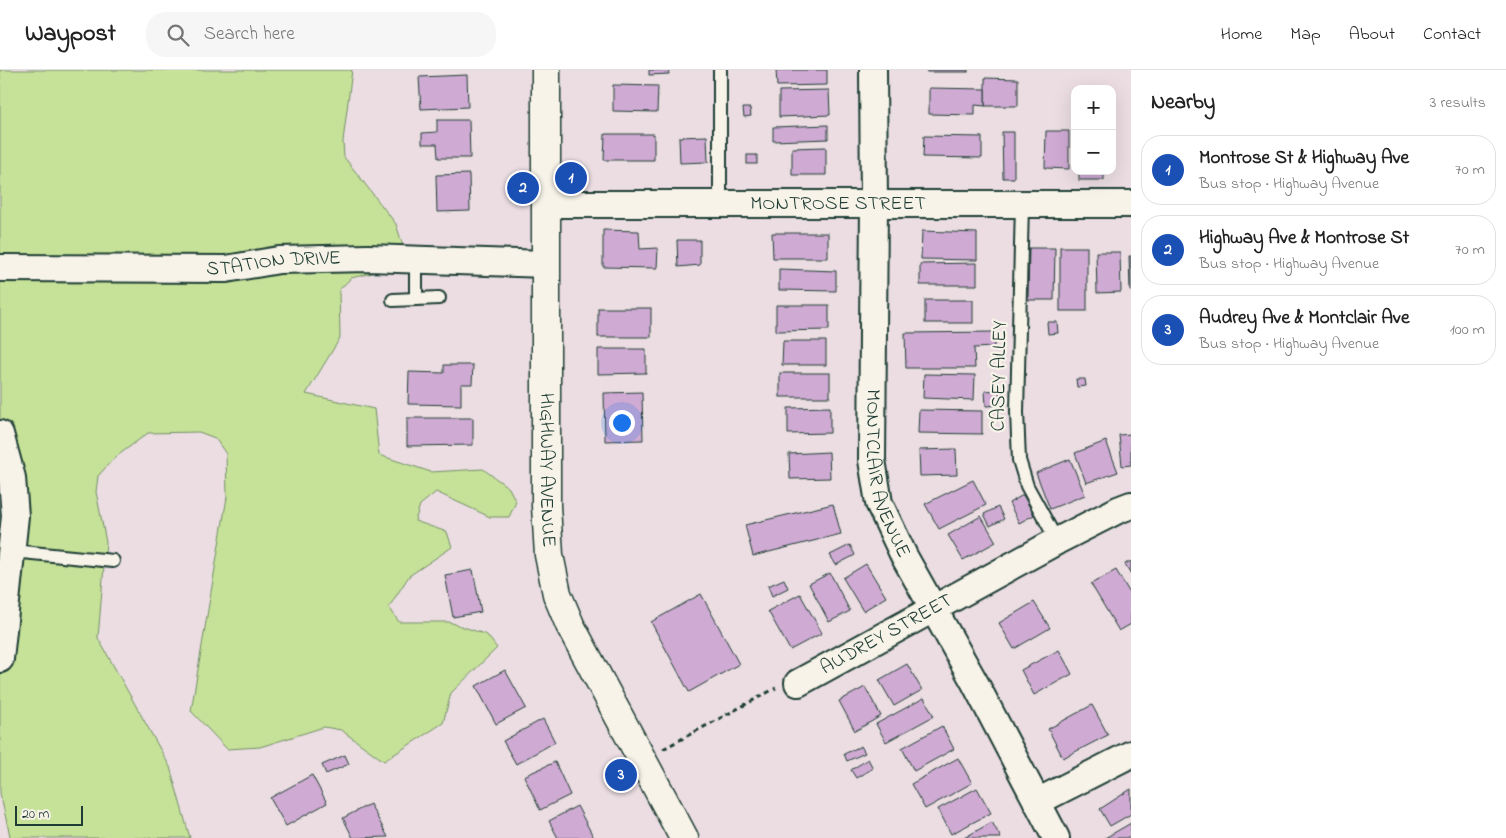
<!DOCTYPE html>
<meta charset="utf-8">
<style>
:root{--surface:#fff;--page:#f6f6f6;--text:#222;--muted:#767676;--line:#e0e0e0;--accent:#1a73e8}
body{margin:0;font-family:"Indie Flower",sans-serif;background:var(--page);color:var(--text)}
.controls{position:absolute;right:15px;top:15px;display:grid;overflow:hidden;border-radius:10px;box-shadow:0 5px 20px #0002}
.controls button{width:45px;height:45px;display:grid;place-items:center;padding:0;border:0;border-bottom:1px solid var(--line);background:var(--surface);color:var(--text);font:25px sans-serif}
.scale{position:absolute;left:15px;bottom:12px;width:68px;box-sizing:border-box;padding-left:5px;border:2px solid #1f3d34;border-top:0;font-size:14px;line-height:18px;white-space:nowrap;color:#1f3d34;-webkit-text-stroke:4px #f7f3e8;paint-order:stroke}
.you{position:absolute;left:621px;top:352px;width:18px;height:18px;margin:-12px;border:4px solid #fff;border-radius:50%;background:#1a73e8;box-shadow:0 0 0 8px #1a73e833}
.badge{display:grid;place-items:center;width:32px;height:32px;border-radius:50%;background:var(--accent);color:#fff;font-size:16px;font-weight:700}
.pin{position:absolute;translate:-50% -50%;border:2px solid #fff;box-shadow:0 1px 5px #0006}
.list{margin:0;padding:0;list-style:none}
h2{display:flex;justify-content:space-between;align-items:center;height:65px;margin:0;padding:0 20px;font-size:21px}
h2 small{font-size:16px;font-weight:400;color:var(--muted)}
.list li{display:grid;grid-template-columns:32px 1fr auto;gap:15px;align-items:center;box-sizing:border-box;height:70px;margin:0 10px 10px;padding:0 10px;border:1px solid var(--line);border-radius:20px}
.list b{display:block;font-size:19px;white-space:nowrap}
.list p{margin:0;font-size:16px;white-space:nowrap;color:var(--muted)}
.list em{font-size:16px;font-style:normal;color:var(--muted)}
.icon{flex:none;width:28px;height:28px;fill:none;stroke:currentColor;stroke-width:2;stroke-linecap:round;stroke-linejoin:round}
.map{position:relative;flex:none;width:1131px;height:768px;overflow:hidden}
header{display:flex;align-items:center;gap:30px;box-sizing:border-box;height:70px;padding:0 25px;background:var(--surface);border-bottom:1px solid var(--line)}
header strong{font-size:24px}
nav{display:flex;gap:28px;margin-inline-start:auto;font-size:18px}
.search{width:350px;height:45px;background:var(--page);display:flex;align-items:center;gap:12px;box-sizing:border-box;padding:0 18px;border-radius:20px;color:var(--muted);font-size:19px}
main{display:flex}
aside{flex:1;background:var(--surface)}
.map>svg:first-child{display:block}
</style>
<header>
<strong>Waypost</strong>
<div class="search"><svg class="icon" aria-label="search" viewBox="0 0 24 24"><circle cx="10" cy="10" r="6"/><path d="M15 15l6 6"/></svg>Search here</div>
<nav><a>Home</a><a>Map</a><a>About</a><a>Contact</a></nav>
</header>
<main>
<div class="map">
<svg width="1131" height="768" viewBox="0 0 1131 768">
<rect width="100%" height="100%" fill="#ebdde2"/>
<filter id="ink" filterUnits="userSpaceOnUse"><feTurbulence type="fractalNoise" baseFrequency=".02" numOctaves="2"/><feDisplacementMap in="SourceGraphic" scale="10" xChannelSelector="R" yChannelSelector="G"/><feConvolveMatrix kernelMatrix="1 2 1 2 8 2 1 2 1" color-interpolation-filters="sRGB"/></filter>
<g filter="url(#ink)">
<polygon fill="#c6e198" stroke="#728f66" points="0,0 352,0 343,71 344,87 396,154 406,186 394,198 351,208 339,220 340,268 306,324 374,339 379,385 431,402 483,399 509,418 516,432 509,447 490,447 436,422 420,435 415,451 447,462 452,477 409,506 389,537 399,552 449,552 487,565 497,578 451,623 443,653 384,691 341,660 324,657 260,677 227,679 191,641 227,427 226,384 215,368 199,362 148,363 113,389 98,406 96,422 106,472 98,568 170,697 190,768 10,768 10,766 0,723"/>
<g fill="#cfaad3" stroke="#1f3d34">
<polygon points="649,0 669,0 669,4 649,5"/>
<polygon points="776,0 827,0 827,15 777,16"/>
<rect x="927" y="0" width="41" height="2"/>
<polygon points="467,5 468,37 421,39 419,7"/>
<polygon points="985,8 1018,9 1018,36 985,36"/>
<polygon points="613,15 658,16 657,42 613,41"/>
<polygon points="929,18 985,19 985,36 975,35 975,45 929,44"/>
<polygon points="829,20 830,45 779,47 779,21"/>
<polygon points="743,38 750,38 751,46 744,47"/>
<polygon points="437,50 469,50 470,88 438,88 437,74 422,74 422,63 437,62"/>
<polygon points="828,55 828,69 773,71 773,57"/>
<polygon points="1046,61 1069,61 1069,99 1045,98"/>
<polygon points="1002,62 1014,62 1014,108 1003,108"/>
<polygon points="605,64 654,64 654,90 604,90"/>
<polygon points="707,66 708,92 680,93 679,67"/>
<polygon points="924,66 982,67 982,88 923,87"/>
<polygon points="826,77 826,105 792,105 792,78"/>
<rect x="747" y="85" width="10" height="9"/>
<rect x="1079" y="101" width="25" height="9"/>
<polygon points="469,104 470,141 437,142 436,105"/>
<polygon points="603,160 639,161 640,179 658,178 657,198 603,197"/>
<polygon points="922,161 977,163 977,190 921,189"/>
<polygon points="772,163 828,163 828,188 773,188"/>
<polygon points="677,170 700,170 700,195 678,197"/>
<rect x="1060" y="177" width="27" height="64"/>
<polygon points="1029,178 1055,178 1054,230 1028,230"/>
<polygon points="1096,182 1120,182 1121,222 1097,223"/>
<polygon points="1129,186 1131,186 1131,221 1130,221"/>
<polygon points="977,193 977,215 920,215 920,194"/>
<polygon points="779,199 836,201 836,221 779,220"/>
<rect x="925" y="230" width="48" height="23"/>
<polygon points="776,235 829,235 829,260 776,261"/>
<rect x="598" y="238" width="53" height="29"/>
<polygon points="1047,252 1057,252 1058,263 1048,264"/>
<polygon points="994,262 994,277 974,278 975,298 906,298 905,263"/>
<polygon points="783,271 826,271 826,295 782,295"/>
<polygon points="598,279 646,279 646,303 598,304"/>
<polygon points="444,295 473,295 472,314 461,314 461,335 408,334 409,302 444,303"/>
<rect x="780" y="303" width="50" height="24"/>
<polygon points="924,304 975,305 974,330 923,328"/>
<polygon points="1076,309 1085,309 1086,316 1077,317"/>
<polygon points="999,320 1001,335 986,336 985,321"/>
<polygon points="642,322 643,370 605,371 604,323"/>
<polygon points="830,337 830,363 788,364 788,338"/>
<polygon points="919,340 982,341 982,364 918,363"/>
<polygon points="407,348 473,348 473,375 407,376"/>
<polygon points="1131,364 1131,395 1122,396 1119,365"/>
<polygon points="1106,371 1118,402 1086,413 1075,383"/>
<polygon points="956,379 957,405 920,406 919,380"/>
<polygon points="829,382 830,408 790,409 789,384"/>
<polygon points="1070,389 1085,425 1050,439 1036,403"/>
<polygon points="973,410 986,435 939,459 925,434"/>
<polygon points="1023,425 1034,445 1019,453 1009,433"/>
<polygon points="833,434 841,464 753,486 745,455"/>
<polygon points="998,437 1004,449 990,456 984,444"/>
<polygon points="981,446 996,472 963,490 948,465"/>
<polygon points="850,475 855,485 836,495 830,485"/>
<polygon points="1131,491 1131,504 1125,494"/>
<polygon points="866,494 886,527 863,541 843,508"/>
<polygon points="473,500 481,542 453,547 445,505"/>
<polygon points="1116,500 1131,525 1131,554 1119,561 1091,514"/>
<polygon points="830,503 850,541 829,552 809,514"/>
<polygon points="784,509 788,518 772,526 768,516"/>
<polygon points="701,524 739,594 689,622 651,552"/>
<polygon points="800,524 822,563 790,580 768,541"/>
<polygon points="1034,532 1050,558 1014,579 999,553"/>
<polygon points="1059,580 1072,604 1034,625 1021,600"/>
<polygon points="907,594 922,620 894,636 879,610"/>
<polygon points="505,600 526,638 496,654 476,616"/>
<polygon points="865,617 881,646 855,661 839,631"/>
<polygon points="924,628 934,646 886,672 876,654"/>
<polygon points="1092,635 1108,665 1063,688 1048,659"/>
<polygon points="543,649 555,672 516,694 503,671"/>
<polygon points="942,656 954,679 914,701 902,678"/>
<polygon points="861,676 865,683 847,691 844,684"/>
<polygon points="345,685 349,694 326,704 322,695"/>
<polygon points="958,688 972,713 925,739 911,714"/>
<polygon points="868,689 873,698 856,708 851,700"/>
<polygon points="555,692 570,725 540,740 524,706"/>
<polygon points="312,705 327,733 286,756 270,728"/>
<polygon points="977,718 991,743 951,764 938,739"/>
<polygon points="1131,719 1131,744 1110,756 1100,739"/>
<polygon points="370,734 388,767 353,768 343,748"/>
<polygon points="577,736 594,768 558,768 549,751"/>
<polygon points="992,752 1001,768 964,768"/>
<polygon points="1131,753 1131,768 1105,768"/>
</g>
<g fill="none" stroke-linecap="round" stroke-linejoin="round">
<defs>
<g id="service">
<polyline points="720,0 720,135"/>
<polyline points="1022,134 1017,342 1019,390 1027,416 1057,471"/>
<polyline points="416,190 416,229 439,228"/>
<polyline points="393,230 416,229"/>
<polyline points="12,481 113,491"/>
</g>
<g id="minor">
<path id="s1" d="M873,0l1,134 -2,256 7,43 25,53 71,127 81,155"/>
<path id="s2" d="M546,134h585"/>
<path id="s3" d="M0,198l226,1 53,-9 89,-2 178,6"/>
<polyline points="0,364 12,408 15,446 0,589"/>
<path id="s4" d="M798,613l259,-142 61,-31 13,-5"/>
<polyline points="1037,732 1131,684"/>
</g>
<g id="secondary">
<path id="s5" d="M546,0v436l3,49 8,39 13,31 114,213"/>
</g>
</defs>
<use href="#service" stroke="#1f3d34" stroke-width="16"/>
<use href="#minor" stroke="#1f3d34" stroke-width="30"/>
<use href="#secondary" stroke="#1f3d34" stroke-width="31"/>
<polyline stroke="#1f3d34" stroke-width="3" stroke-dasharray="5 4" stroke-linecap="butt" points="663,679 776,618"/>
<use href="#service" stroke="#f7f3e8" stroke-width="12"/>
<use href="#minor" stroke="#f7f3e8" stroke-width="26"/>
<use href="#secondary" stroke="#f7f3e8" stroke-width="28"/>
</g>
</g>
<g text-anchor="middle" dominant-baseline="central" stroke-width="4.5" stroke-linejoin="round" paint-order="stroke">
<g font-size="20" fill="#1f3d34" stroke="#f7f3e8">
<text stroke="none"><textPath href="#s2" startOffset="292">MONTROSE STREET</textPath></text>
<text stroke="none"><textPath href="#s3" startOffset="274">STATION DRIVE</textPath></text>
<text transform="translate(1000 306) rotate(-89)">CASEY ALLEY</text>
<text stroke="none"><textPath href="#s5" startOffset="400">HIGHWAY AVENUE</textPath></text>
<text stroke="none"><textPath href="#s1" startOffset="406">MONTCLAIR AVENUE</textPath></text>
<text stroke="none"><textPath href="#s4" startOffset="101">AUDREY STREET</textPath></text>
</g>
</g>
</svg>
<div class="controls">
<button>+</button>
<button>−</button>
</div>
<div class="scale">20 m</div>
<div class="you"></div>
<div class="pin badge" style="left:571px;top:108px;background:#1a4fb4">1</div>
<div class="pin badge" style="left:523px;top:118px;background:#1a4fb4">2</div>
<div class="pin badge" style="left:621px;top:705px;background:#1a4fb4">3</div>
</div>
<aside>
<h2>Nearby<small>3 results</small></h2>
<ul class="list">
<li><span class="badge" style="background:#1a4fb4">1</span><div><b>Montrose St &amp; Highway Ave</b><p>Bus stop · Highway Avenue</p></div><em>70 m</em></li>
<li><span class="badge" style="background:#1a4fb4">2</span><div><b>Highway Ave &amp; Montrose St</b><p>Bus stop · Highway Avenue</p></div><em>70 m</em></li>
<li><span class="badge" style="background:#1a4fb4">3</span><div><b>Audrey Ave &amp; Montclair Ave</b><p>Bus stop · Highway Avenue</p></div><em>100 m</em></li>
</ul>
</aside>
</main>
